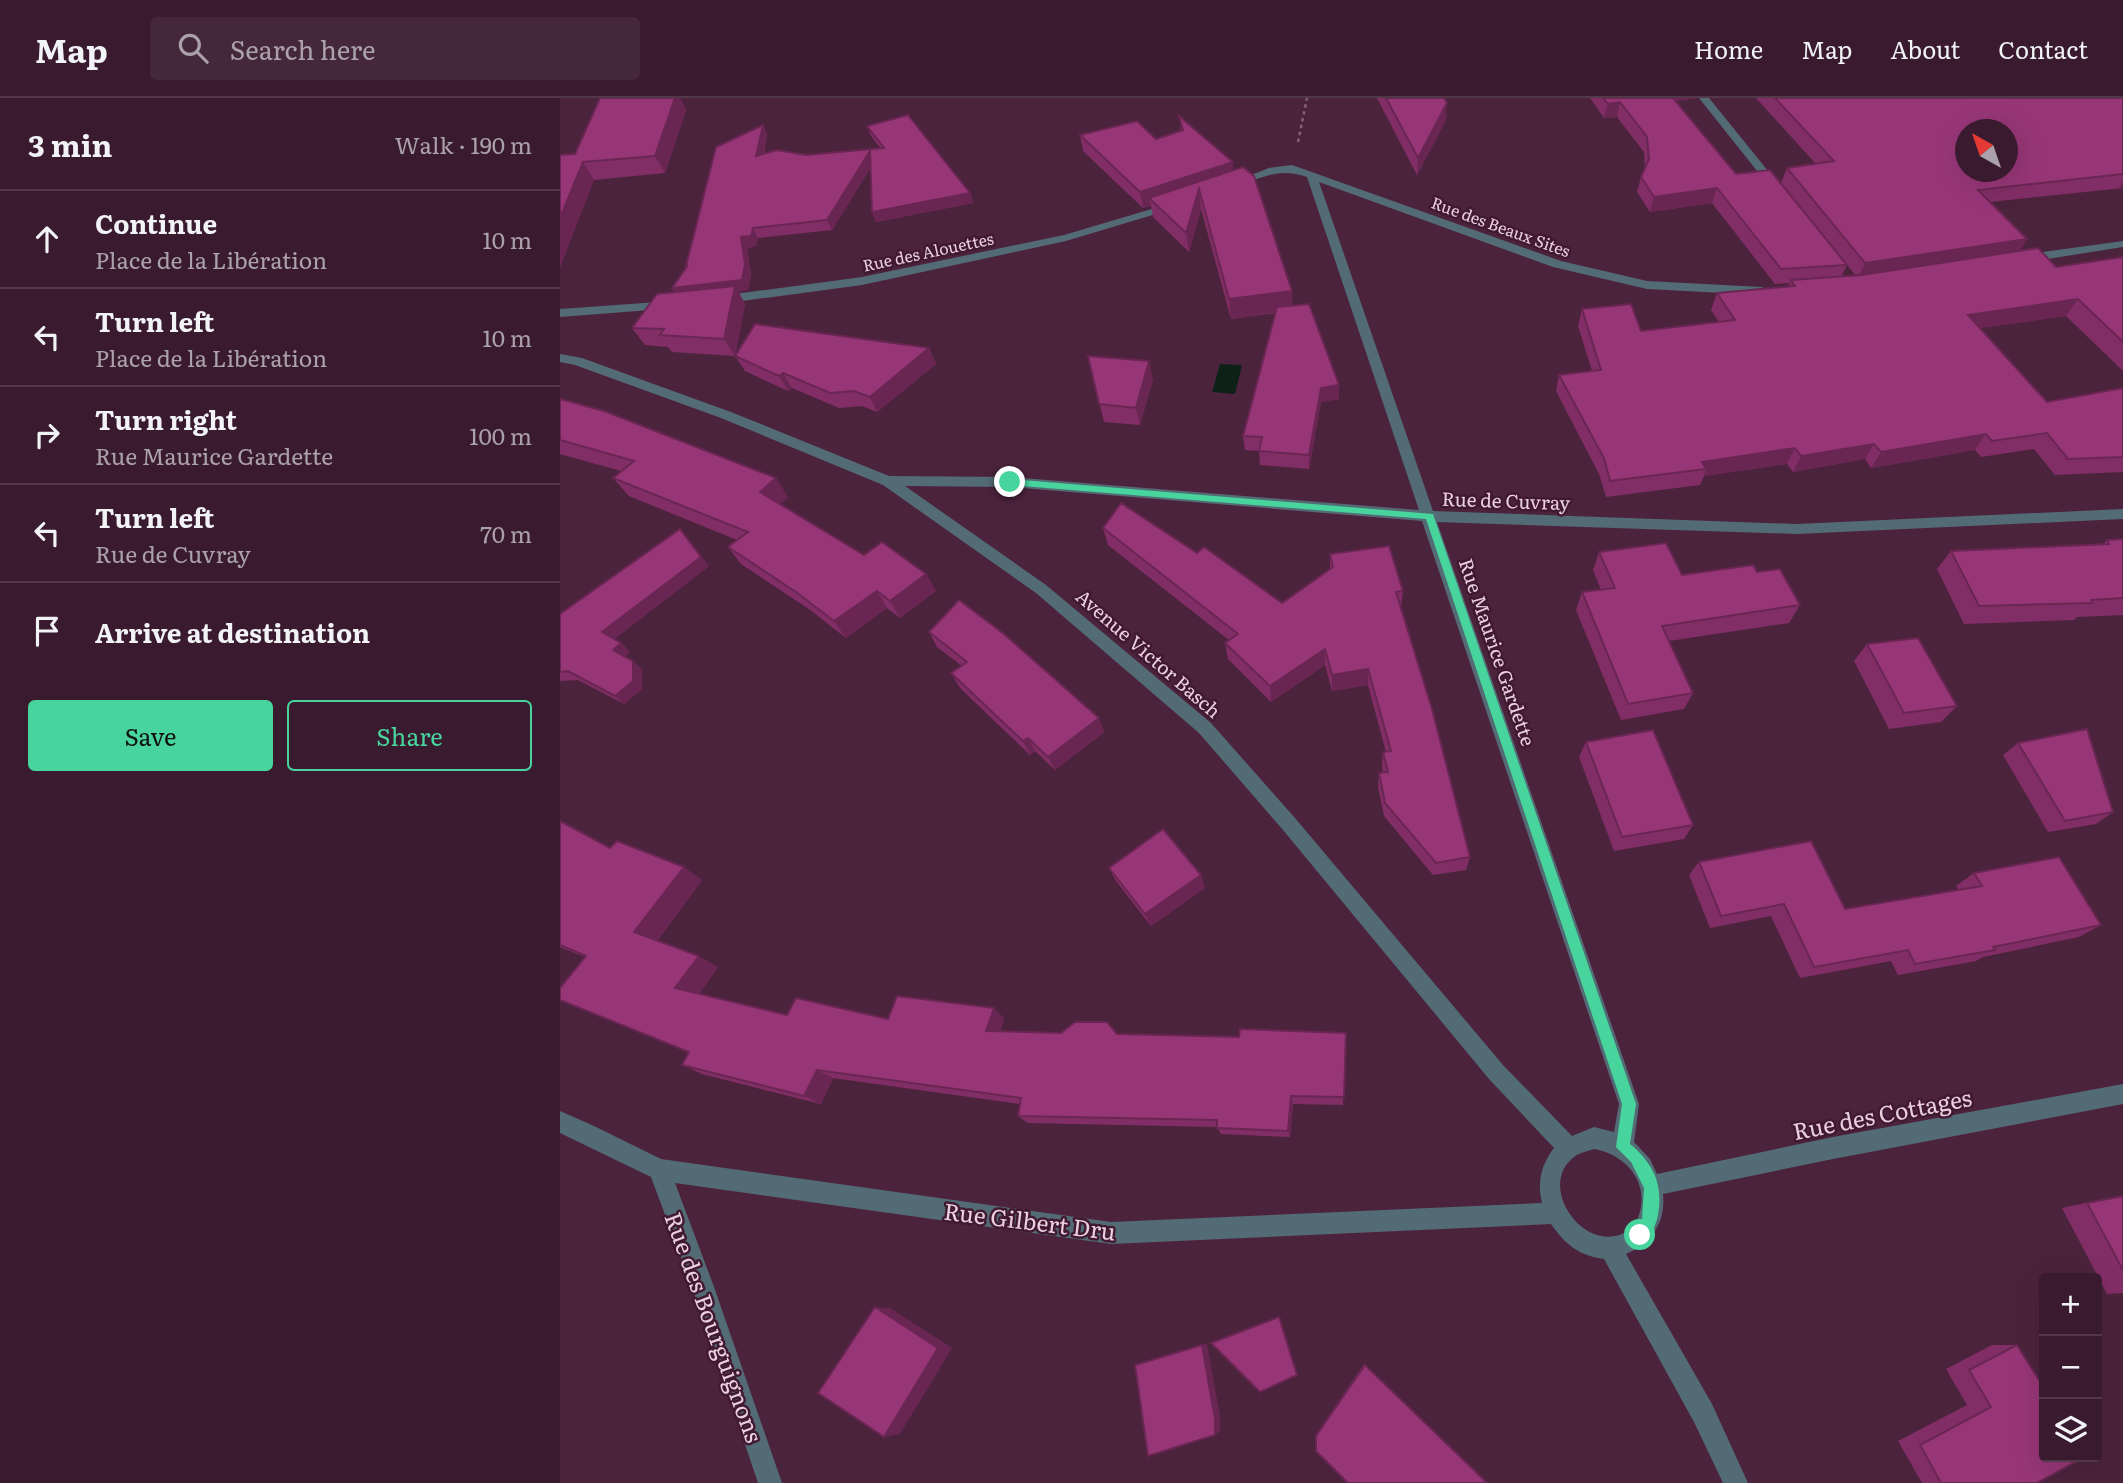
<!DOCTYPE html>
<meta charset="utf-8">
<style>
:root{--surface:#391a2e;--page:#44273a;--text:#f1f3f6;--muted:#aba1aa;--line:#53384a;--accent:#48d49d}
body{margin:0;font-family:Literata,serif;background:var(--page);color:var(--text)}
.controls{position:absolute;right:21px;bottom:21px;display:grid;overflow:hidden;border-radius:7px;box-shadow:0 7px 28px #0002}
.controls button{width:63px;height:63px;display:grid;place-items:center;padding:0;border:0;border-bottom:2px solid var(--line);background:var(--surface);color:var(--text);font:35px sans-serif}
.compass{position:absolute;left:1395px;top:21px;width:63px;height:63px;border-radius:50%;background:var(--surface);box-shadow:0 7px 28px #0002;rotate:320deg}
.stop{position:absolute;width:21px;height:21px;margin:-16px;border:5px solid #48d49d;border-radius:50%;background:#fff}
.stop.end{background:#48d49d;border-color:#fff;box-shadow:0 2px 7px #0008}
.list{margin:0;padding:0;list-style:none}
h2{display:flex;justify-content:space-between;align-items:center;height:91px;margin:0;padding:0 28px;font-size:30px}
h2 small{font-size:23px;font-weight:400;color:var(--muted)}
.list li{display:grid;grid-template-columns:46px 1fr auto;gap:21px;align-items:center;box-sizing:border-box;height:98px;padding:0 28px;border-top:2px solid var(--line)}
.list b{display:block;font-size:26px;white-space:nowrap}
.list p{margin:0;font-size:23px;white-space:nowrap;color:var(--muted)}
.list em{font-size:23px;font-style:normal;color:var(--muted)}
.actions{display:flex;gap:14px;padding:21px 28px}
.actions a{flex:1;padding:16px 0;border:2px solid var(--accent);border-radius:7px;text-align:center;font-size:24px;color:var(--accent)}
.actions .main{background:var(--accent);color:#111}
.icon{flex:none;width:38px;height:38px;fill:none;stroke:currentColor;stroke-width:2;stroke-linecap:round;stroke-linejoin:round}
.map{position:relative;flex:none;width:1563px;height:1385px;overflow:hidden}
header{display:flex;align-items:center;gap:42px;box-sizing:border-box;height:98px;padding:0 35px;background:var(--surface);border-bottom:2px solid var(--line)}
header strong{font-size:33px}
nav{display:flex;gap:38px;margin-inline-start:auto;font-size:24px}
.search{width:490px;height:63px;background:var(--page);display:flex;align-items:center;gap:18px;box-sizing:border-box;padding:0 24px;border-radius:7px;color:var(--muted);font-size:26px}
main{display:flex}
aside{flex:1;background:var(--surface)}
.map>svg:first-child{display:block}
</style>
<header>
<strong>Map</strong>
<div class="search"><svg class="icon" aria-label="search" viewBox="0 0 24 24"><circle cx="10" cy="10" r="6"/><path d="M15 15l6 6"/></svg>Search here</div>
<nav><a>Home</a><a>Map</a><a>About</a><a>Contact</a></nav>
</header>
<main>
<aside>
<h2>3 min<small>Walk · 190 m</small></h2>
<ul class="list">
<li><svg class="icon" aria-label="ahead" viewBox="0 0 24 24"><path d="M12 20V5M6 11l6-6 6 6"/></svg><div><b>Continue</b><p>Place de la Libération</p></div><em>10 m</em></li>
<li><svg class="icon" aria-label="left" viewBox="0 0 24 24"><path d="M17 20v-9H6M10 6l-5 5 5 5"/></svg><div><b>Turn left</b><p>Place de la Libération</p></div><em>10 m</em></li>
<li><svg class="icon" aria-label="right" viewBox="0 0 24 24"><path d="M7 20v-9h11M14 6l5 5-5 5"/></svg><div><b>Turn right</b><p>Rue Maurice Gardette</p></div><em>100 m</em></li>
<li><svg class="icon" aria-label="left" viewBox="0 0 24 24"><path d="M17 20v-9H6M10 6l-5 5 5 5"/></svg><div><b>Turn left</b><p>Rue de Cuvray</p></div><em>70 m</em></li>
<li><svg class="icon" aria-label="arrive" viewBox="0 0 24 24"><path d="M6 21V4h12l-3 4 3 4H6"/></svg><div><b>Arrive at destination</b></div></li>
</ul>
<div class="actions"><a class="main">Save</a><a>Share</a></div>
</aside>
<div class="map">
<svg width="1563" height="1385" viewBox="0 0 1563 1385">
<rect width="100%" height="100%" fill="#4c233d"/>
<polygon fill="#0e2119" points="660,266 682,267 675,296 652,294"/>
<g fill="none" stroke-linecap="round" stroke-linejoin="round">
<polyline stroke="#846076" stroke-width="2.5" stroke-dasharray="3.5 3.5" stroke-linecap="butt" points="738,44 747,0"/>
<g fill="#536b74" fill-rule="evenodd">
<polygon points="1139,0 1149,0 1221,89 1221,93 1213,93"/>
<path d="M732,67l269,96 86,20 115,6 6,4 -6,4 -115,-6 -94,-22 -234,-85 114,329 364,13 326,-15v10l-326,15 -360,-12 202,582 -5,38 16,17 7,15 176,-37 290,-53v20l-290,55 -170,35c3,29 -12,49 -37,60l86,150 36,79h-25l-29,-61 -90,-163c-25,-3 -39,-15 -53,-35l-440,20 -436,-61 39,104 68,196h-24l-66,-196 -41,-110 -91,-44v-22l34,15 67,33 450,63 431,-19c-5,-21 -1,-38 12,-55l-65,-69 -206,-249 -84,-97 -163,-140 -153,-108 -162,-67 -146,-53 -15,-3v-8l22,4 149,54 158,64 121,1 409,33 -112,-333c-30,-11 -48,3 -76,11l-5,-3 43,-17zM345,388l105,1 412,34 197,583 -5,28 -20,-5 -22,9 -69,-71 -208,-247 -84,-95 -165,-138zM1034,1051c31,5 56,33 45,66 -2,8 -9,15 -17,19 -41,17 -85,-49 -48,-77 5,-4 14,-6 20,-8z"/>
<polygon points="612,105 616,106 616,110 506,143 302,187 160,206 154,202 160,198 302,179 504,137"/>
<polygon points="1563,143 1563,149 1462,165 1456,161 1462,157"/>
<polygon points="112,203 118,207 116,210 0,219 0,211"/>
</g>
</g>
<g fill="#822e66">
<polygon points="40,0 120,0 126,12 105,75 34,82 15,56"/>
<polygon points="817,0 884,0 886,22 857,77"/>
<polygon points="1030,0 1137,0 1116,3 1176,76 1287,167 1281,179 1296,178 1221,85 1227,70 1256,66 1196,0 1563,0 1563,90 1430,104 1467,141 1460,153 1496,169 1563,159 1563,273 1506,218 1420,230 1487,304 1563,290 1563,374 1495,377 1474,351 1421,359 1415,352 1311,370 1305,361 1233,374 1227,366 1144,378 1140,387 1046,399 1039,376 996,293 999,277 1032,273 1018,228 1022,211 1081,233 1159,224 1151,212 1157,195 1228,188 1230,185 1215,186 1152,105 1090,114 1077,94 1081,79 1085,70 1084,54 1057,19 1044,20"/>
<polygon points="619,18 674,72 732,193 732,208 779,287 779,301 761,304 749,371 700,367 699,353 685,352 683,338 715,215 671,221 641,111 629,154 593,119 591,108 583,110 523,53 520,37 596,41 621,33"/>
<polygon points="203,27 207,37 204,56 246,57 321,51 311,38 307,28 410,95 413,105 316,124 312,114 311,69 272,132 198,140 196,148 187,150 191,176 188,192 178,193 185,206 175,258 369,250 376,266 317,314 302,308 279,310 232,290 228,293 185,273 175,258 112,254 108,249 85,247 72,230 115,194 112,190 127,169 126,168"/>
<polygon points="528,258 593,281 580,327 544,324"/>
<polygon points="0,301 228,399 220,406 304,457 366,476 376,493 340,520 327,510 286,540 249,511 181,466 168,449 177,442 69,398 53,380 61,373 0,356"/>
<polygon points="543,430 637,455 722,505 770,471 770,456 843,493 841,509 910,759 906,772 873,777 824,718 818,689 819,675 823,674 822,669 823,654 826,654 808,587 772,593 765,567 711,604 668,561 665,545 669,542 548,447"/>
<polygon points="120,431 149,468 54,541 61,545 70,554 65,558 73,563 82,572 82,591 64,606 18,582 0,583 0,516"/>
<polygon points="1563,441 1563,517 1517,519 1514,522 1404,526 1377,471 1391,453 1543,446 1547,442"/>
<polygon points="1039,454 1122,477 1197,474 1240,507 1229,525 1109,543 1133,595 1124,611 1061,622 1016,512 1022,494 1041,492 1033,472"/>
<polygon points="369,534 544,634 495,672 475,653 470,657 400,590 391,575 402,568 377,549"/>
<polygon points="1307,546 1397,608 1381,624 1329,631 1294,563"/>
<polygon points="1026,644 1133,727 1124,741 1054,753 1019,659"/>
<polygon points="1458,645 1553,714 1536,726 1488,734 1443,657"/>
<polygon points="0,723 50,750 142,782 97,843 158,869 139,896 227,917 328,921 444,920 440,934 679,939 786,935 783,1007 733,1006 730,1039 661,1036 657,1029 468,1025 458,1018 460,1006 273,980 261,1006 142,976 122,967 129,954 0,903 25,859 0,849"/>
<polygon points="1139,764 1285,811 1399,792 1396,788 1414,775 1541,827 1519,839 1423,859 1416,863 1338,877 1331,863 1240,880 1211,818 1150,830 1129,777"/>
<polygon points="549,770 645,790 591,828 556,783"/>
<polygon points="1563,1097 1563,1195 1547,1196 1502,1110"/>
<polygon points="1432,1247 1457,1247 1477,1385 1362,1385 1338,1343 1407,1307 1386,1271"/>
<polygon points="804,1266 927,1385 756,1338 757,1335"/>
</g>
<g fill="#6a2653">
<polygon points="115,0 120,0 126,12 105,75 95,58"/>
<polygon points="1102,0 1137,0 1101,5"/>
<polygon points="1060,4 1057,19 1044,20 1048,6"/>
<polygon points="887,5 886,22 857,77 858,60"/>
<polygon points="203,27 207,37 201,68 196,58"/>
<polygon points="310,53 314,63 272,132 267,122"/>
<polygon points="23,64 34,82 0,170 0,120"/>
<polygon points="673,64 674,80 639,91 641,111 629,154 626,135 589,100 591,108 583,110 580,94"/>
<polygon points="1563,83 1563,90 1558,91"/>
<polygon points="1157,90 1152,105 1090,114 1094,99"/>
<polygon points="410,95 413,105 316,124 312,114"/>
<polygon points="193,130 198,140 196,148 187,150 191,176 188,192 178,193 185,206 175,259 164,241 118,200 112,190 181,139"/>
<polygon points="1467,141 1458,156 1298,180 1305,165"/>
<polygon points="732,193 733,212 671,221 669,201"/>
<polygon points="1518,201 1506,218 1398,233 1408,217"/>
<polygon points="369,250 376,266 317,314 310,299"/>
<polygon points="589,263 593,281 580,327 576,310"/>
<polygon points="223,275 232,290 228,293 219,278"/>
<polygon points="779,287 779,301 761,304 749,371 749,357 761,290"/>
<polygon points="1426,336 1415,352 1311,370 1321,354"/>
<polygon points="1314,346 1305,361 1233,374 1241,358"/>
<polygon points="1235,350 1227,366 1144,378 1146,371 1142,364"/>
<polygon points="216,380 228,399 213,413 200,394"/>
<polygon points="120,431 149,468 52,543 42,534"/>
<polygon points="366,476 376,493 340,520 330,503"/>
<polygon points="317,493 327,510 286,540 274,523"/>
<polygon points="61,545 70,554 62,560 53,552"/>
<polygon points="765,551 765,567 711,604 710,588"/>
<polygon points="73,563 82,572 82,591 64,606 55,598"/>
<polygon points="808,571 808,587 772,593 772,577"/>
<polygon points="539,620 544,634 495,672 488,659"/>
<polygon points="468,640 475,653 470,657 463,643"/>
<polygon points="124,769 142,782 94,846 74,834"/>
<polygon points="641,777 645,790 591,828 585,816"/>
<polygon points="139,858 158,869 135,901 115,890"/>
<polygon points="434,910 444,920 437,942 426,933"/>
<polygon points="257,972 273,980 261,1006 244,998"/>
<polygon points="731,998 733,1006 730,1039 728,1033"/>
<polygon points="315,1209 330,1210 392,1250 340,1336 324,1339"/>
<polygon points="719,1219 720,1219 738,1277 737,1277"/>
<polygon points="647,1246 660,1318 660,1333 655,1337 642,1247"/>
</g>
<g fill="#973677" stroke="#6a2653" stroke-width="2" fill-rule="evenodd">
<polygon points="40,0 115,0 95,58 23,64 0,120 0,57 15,56"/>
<polygon points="826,0 884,0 887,5 858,60"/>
<polygon points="1043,0 1113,0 1176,76 1210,72 1287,167 1221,171 1157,90 1094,99 1081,79 1089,61 1087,39 1060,4 1048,6"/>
<path d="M1215,0h348v76l-145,16 49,49 -162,24 -78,-95 47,-7zM1405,32h42v42h-42z"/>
<polygon points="348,17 410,95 312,114 310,53 267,122 193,130 191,138 181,139 185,166 182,182 112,190 128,167 126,168 156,49 203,27 196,58 217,52 246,57 324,50 307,28"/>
<polygon points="619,18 673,64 580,94 520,37 577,23 596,41 623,32"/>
<polygon points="683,69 694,78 732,193 669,201 639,91 626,135 589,100"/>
<polygon points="1478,150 1496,169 1563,159 1563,244 1518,201 1408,217 1487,304 1563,290 1563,359 1508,361 1487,335 1432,343 1426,336 1321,354 1314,346 1241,358 1235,350 1142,364 1146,371 1050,383 1044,360 999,277 1041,272 1022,211 1071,206 1081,233 1175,222 1157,195 1235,188 1231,182 1302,177"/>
<polygon points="175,188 164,241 100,237 104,231 72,230 97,196"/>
<polygon points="749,206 779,287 761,290 749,357 699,353 702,339 683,338 717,209"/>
<polygon points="195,226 369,250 310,299 294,293 270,295 223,275 219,278 175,258"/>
<polygon points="528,258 589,263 576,310 539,306"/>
<polygon points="0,301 44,313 216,380 200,394 304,457 322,444 366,476 330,503 317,493 274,523 236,494 168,449 188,434 53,380 74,363 0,342"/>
<polygon points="561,405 637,455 644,449 722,505 773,469 770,456 829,448 843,493 836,494 872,611 910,759 876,765 825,705 819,675 828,674 823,654 831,653 808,571 772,577 765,551 710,588 665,545 678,536 543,430"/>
<polygon points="120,431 141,459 42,534 61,545 53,552 73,563 73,583 55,598 8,573 0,574 0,516"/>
<polygon points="1563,441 1563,500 1531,502 1532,505 1419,508 1391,453 1549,446 1547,442"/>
<polygon points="1106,445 1122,477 1193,467 1197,474 1220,471 1240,507 1102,528 1133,595 1068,606 1022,494 1055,490 1039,454"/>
<polygon points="399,502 444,536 539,620 488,659 468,640 463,643 391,575 407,564 369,534"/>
<polygon points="1358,540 1397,608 1344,615 1307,546"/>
<polygon points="1527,631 1553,714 1505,723 1458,645"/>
<polygon points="1093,632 1133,727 1062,739 1026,644"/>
<polygon points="0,723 50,750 57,743 124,769 74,834 139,858 115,890 227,917 236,900 328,921 337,898 434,910 426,933 501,935 515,924 547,924 557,936 679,939 680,931 786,935 784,999 731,998 728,1033 657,1030 657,1022 458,1018 461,1000 257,972 244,998 122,967 129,954 0,902 0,890 26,858 0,847"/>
<polygon points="603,731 641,777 585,816 549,770"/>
<polygon points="1251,743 1285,811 1422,788 1414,775 1499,759 1541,827 1433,849 1435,852 1355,866 1348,852 1254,869 1224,806 1161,818 1139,764"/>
<polygon points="1563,1098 1563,1172 1527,1105"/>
<polygon points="315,1209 378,1250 324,1339 258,1295"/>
<polygon points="719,1219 737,1277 700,1294 651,1245"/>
<polygon points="642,1247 655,1321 655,1337 588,1358 575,1267"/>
<polygon points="1457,1247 1484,1290 1484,1359 1525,1359 1477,1385 1381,1385 1360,1347 1431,1309 1409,1272"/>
<polygon points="805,1267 917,1375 927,1385 788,1385 756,1353 756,1338"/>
</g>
<path fill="#48d49d" d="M450,381l423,35 203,590 -6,40c12,9 26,27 28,42 4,18 0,49 -18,57l-5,-3 -2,-5 9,-16 2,-31 -13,-26 -15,-15 6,-43 -196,-585 -416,-34 -5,-3z"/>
<g text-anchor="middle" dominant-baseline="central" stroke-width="5" stroke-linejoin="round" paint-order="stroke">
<g font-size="16" fill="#ead0df" stroke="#411932">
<text transform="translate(941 128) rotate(20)">Rue des Beaux Sites</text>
<text transform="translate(368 153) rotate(-12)">Rue des Alouettes</text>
</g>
<g font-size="19" fill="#ead0df" stroke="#411932">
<text transform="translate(946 402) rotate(2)">Rue de Cuvray</text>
<text transform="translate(938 554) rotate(71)">Rue Maurice Gardette</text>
<text transform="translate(589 555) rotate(41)">Avenue Victor Basch</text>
</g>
<g font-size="23" fill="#ead0df" stroke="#411932">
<text transform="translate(1322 1015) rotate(-11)">Rue des Cottages</text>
<text transform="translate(470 1122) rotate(7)">Rue Gilbert Dru</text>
<text transform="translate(155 1229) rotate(70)">Rue des Bourguignons</text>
</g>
</g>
</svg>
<div class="controls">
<button>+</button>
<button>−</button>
<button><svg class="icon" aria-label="layers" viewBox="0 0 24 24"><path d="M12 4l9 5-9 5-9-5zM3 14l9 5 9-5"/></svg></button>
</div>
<svg class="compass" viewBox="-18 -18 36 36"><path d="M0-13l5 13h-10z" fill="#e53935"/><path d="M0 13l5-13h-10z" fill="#aba1aa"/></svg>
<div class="stop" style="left:1080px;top:1137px"></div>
<div class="stop end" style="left:450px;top:384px"></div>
</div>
</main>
